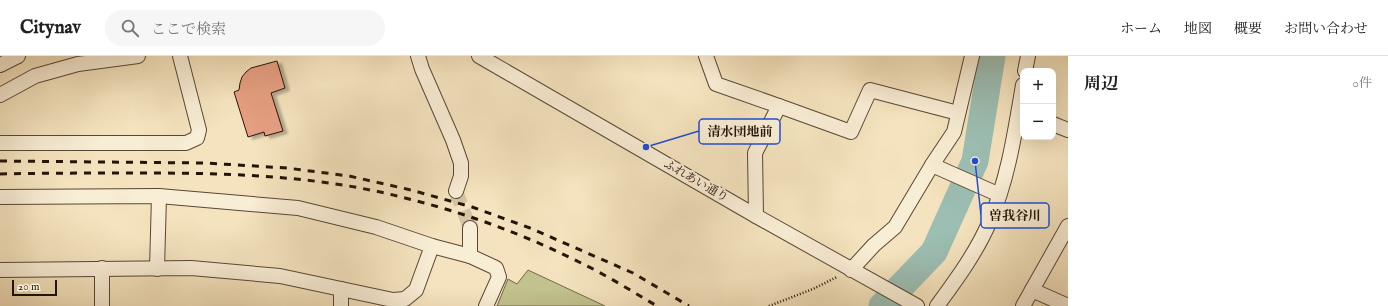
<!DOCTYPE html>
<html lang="ja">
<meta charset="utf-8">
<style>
:root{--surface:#fff;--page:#f6f6f6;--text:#202124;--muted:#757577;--line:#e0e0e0}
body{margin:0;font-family:"IM FELL English","Noto Serif JP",serif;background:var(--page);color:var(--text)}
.controls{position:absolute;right:12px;top:12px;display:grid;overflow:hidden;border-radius:8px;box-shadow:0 4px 16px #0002}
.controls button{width:36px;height:36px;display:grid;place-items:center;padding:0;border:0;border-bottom:1px solid var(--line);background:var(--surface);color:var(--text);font:20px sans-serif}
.scale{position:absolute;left:12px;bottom:10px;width:45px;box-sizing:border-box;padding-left:4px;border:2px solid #251307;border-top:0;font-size:11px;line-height:14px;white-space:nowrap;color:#251307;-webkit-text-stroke:3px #f8edd5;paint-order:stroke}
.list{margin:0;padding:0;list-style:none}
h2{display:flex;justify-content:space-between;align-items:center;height:52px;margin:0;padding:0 16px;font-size:17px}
h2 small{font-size:13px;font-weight:400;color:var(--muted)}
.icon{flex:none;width:22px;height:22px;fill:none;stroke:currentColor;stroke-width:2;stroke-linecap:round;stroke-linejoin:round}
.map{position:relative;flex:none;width:1068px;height:250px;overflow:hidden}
header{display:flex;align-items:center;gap:24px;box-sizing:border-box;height:56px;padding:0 20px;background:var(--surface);border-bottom:1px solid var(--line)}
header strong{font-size:19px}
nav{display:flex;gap:22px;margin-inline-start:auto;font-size:14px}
.search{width:280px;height:36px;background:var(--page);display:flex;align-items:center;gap:10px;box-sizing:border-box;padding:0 14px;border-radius:22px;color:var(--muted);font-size:15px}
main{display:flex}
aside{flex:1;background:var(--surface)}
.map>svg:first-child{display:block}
</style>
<header>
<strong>Citynav</strong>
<div class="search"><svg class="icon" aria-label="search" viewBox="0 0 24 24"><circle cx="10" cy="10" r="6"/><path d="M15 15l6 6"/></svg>ここで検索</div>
<nav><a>ホーム</a><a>地図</a><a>概要</a><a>お問い合わせ</a></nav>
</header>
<main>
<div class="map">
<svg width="1068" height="250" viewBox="0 0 1068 250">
<defs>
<filter id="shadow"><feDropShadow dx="4.5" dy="2.5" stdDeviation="1" flood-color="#0004"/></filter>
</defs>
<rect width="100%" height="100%" fill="#f4e3be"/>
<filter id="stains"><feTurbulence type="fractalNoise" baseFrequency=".005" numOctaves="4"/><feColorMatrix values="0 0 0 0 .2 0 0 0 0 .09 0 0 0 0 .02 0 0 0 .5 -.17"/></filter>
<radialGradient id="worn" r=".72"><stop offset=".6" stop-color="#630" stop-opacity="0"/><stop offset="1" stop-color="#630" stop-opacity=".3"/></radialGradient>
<polygon fill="#c1c28e" stroke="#736a4a" points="528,214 605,250 497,250 508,223 517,228"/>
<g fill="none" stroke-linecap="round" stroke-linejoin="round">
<polyline stroke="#9cbeb3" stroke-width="27" points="882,250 934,196 975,105 992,0"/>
</g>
<polygon fill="#e69f82" stroke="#251307" filter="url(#shadow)" points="277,5 285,32 271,37 283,75 265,80 264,76 248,81 234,36 239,34 240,27 242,21 246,16 251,12"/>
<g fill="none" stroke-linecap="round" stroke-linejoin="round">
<polyline stroke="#d5c4a3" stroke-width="14" stroke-dasharray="14 7" stroke-linecap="butt" points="456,135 470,172"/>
<defs>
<g id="minor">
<polyline points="418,0 422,13 453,84 461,107 461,120 456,135"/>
<polyline points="479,0 756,160 917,250"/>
<polyline points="706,0 716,28 779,50"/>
<polyline points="0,9 18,0"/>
<polyline points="1025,15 1028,0"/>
<polyline points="0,39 35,20 78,8 138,0"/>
<polyline points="1053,68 1068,74"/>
<polyline points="0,87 186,87 197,82 199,74 180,0"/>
<polyline points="932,109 993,136"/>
<polyline points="0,141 159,140 298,152 376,171 432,190 470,200 496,212 499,221 486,250"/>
<polyline points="756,160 755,97 779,50 851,76 870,34 958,57"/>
<polyline points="470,200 470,172"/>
<polyline points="102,212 102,250"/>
<polyline points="157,213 159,140"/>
<polyline points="0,214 191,212 280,220 393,244 405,243 416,234 432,190"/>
<polyline points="851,214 874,189 895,171 932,109 954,76 972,0"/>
<polyline points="341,233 341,250"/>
<polyline points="1032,234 1068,250"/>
<path d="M937,250c19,-26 39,-53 52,-83 19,-43 26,-91 34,-138"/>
<polyline points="1023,250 1068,170"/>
</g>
</defs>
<use href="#minor" stroke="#594735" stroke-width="16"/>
<polyline stroke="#251307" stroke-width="2.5" stroke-dasharray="1 2" stroke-linecap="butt" points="769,250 813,233 837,221"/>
<use href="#minor" stroke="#f8edd5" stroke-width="14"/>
<g stroke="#251307" stroke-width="3" stroke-dasharray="7 7" stroke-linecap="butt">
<polyline points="0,105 205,107 287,112 349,120 411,134 472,151 530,172 633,217 689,250"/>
<path d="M0,118c48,-1 96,-1 144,-1 89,0 179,3 265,26 60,15 119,37 174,65 25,12 50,28 74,42"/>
</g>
</g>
<g text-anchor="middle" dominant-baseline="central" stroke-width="4" stroke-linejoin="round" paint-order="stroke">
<g font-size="12" fill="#251307" stroke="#f8edd5">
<text transform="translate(696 125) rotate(30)">ふれあい通り</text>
</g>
</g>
<path fill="none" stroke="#1d4ed8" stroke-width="1.5" d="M646 91L699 75M975 105L981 159"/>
<g fill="#1d4ed8" stroke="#f8edd5" stroke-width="1.5">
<circle cx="646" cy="91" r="4"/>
<circle cx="975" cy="105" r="4"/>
</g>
<g fill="#f8edd5" stroke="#1d4ed8" stroke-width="1.5">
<rect x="699" y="63" width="81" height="25" rx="4"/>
<rect x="981" y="147" width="68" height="25" rx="4"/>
</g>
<g font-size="13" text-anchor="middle" font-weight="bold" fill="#251307">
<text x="740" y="80">清水団地前</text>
<text x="1015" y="164">曽我谷川</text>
</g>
<rect width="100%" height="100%" filter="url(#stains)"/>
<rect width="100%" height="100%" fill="url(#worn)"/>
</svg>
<div class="controls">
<button>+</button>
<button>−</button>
</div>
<div class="scale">20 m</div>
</div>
<aside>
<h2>周辺<small>0件</small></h2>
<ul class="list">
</ul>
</aside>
</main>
